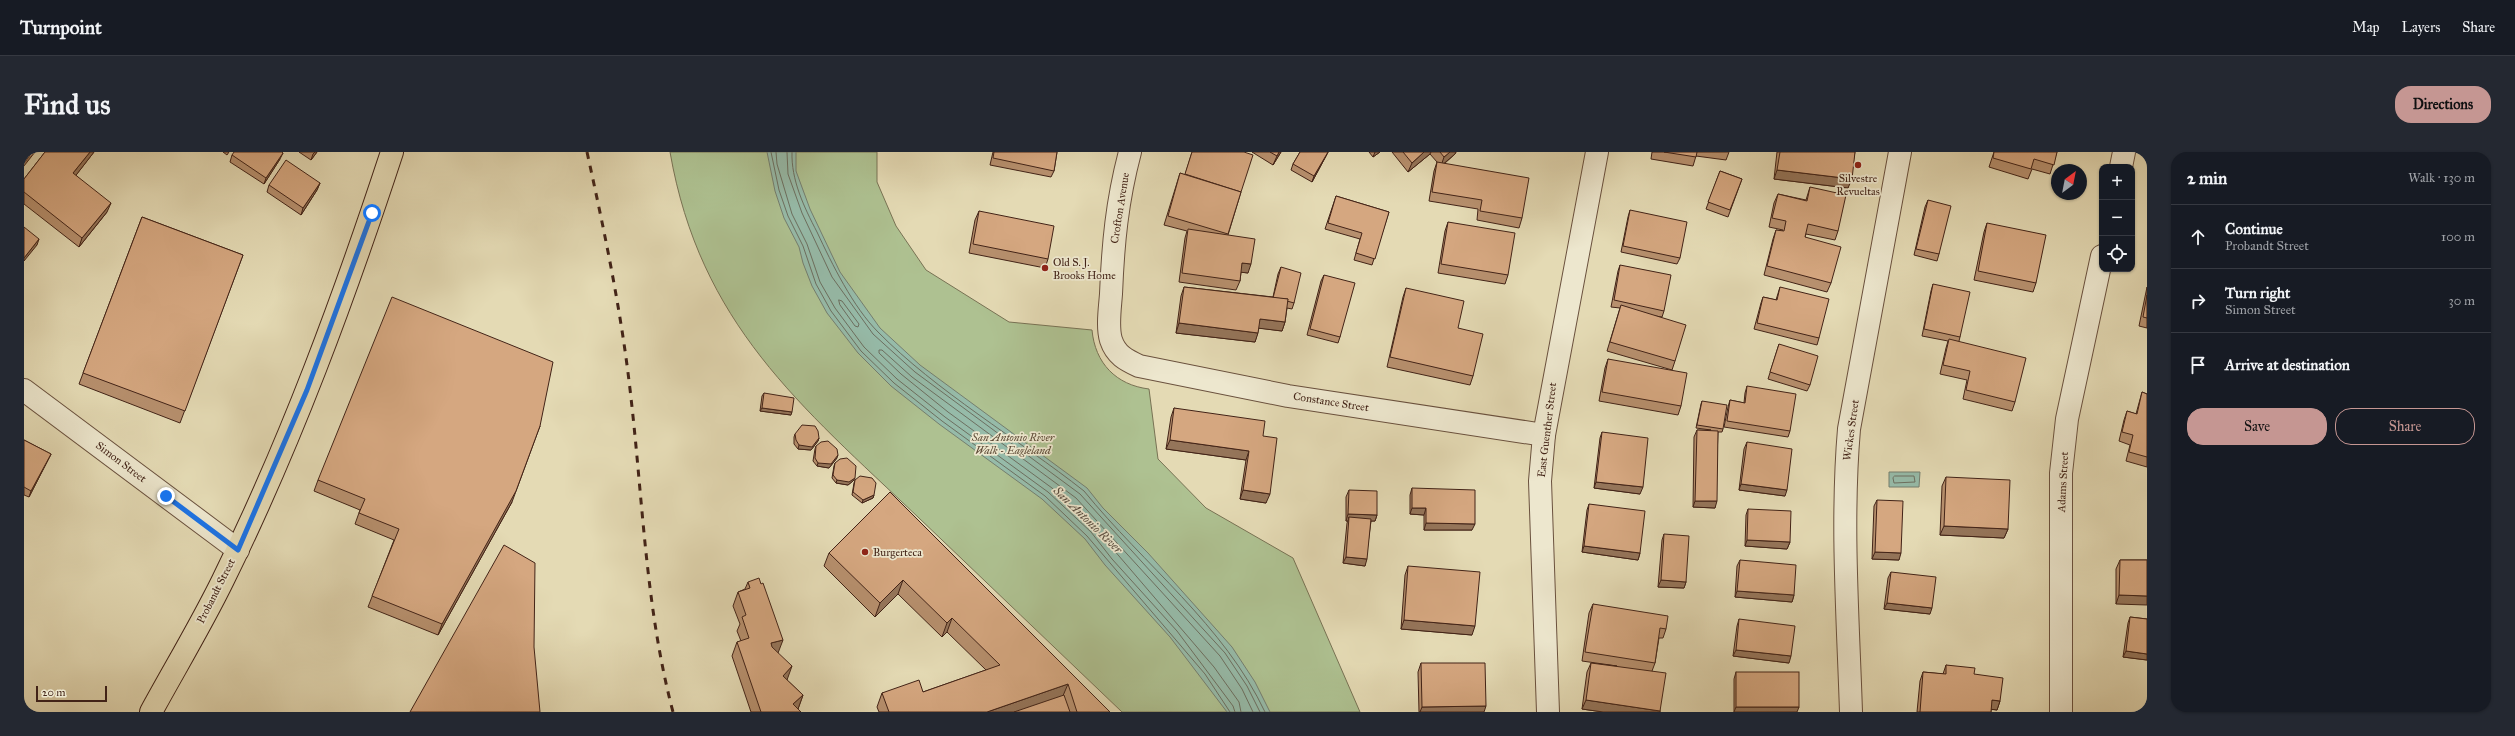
<!DOCTYPE html>
<meta charset="utf-8">
<style>
:root{--surface:#171b24;--page:#242831;--text:#f1f3f6;--muted:#9ea1a6;--line:#363941;--accent:#c59692}
body{margin:0;font-family:"IM FELL Great Primer",serif;background:var(--page);color:var(--text)}
.controls{position:absolute;right:12px;top:12px;display:grid;overflow:hidden;border-radius:8px;box-shadow:0 1px 3px #0004}
.controls button{width:36px;height:36px;display:grid;place-items:center;padding:0;border:0;border-bottom:1px solid var(--line);background:var(--surface);color:var(--text);font:20px sans-serif}
.compass{position:absolute;left:2027px;top:12px;width:36px;height:36px;border-radius:50%;background:var(--surface);box-shadow:0 1px 3px #0004;rotate:32deg}
.scale{position:absolute;left:12px;bottom:10px;width:71px;box-sizing:border-box;padding-left:4px;border:2px solid #422317;border-top:0;font-size:11px;line-height:14px;white-space:nowrap;color:#422317;-webkit-text-stroke:3px #ede7ce;paint-order:stroke}
.stop{position:absolute;width:12px;height:12px;margin:-9px;border:3px solid #1a73e8;border-radius:50%;background:#fff}
.stop.end{background:#1a73e8;border-color:#fff;box-shadow:0 1px 4px #0008}
.list{margin:0;padding:0;list-style:none}
h2{display:flex;justify-content:space-between;align-items:center;height:52px;margin:0;padding:0 16px;font-size:17px}
h2 small{font-size:13px;font-weight:400;color:var(--muted)}
.list li{display:grid;grid-template-columns:26px 1fr auto;gap:12px;align-items:center;box-sizing:border-box;height:64px;padding:0 16px;border-top:1px solid var(--line)}
.list b{display:block;font-size:15px;white-space:nowrap}
.list p{margin:0;font-size:13px;white-space:nowrap;color:var(--muted)}
.list em{font-size:13px;font-style:normal;color:var(--muted)}
.actions{display:flex;gap:8px;padding:12px 16px}
.actions a{flex:1;padding:9px 0;border:1px solid var(--accent);border-radius:16px;text-align:center;font-size:14px;color:var(--accent)}
.actions .main{background:var(--accent);color:#111}
.icon{flex:none;width:22px;height:22px;fill:none;stroke:currentColor;stroke-width:2;stroke-linecap:round;stroke-linejoin:round}
.map{position:relative;flex:none;width:2123px;height:560px;overflow:hidden;border-radius:16px}
header{display:flex;align-items:center;gap:24px;box-sizing:border-box;height:56px;padding:0 20px;background:var(--surface);border-bottom:1px solid var(--line)}
header strong{font-size:19px}
nav{display:flex;gap:22px;margin-inline-start:auto;font-size:14px}
.intro{display:flex;align-items:center;justify-content:space-between;box-sizing:border-box;height:96px;padding:0 24px}
h1{margin:0;font-size:28px}
.button{padding:10px 18px;border-radius:16px;background:var(--accent);color:#111;font-size:14px;font-weight:700}
main{display:flex;gap:24px;padding:0 24px}
aside{flex:1;background:var(--surface);border-radius:16px;box-shadow:0 1px 3px #0004}
.map>svg:first-child{display:block}
</style>
<header>
<strong>Turnpoint</strong>
<nav><a>Map</a><a>Layers</a><a>Share</a></nav>
</header>
<div class="intro"><h1>Find us</h1><a class="button">Directions</a></div>
<main>
<div class="map">
<svg width="2123" height="560" viewBox="0 0 2123 560">
<rect width="100%" height="100%" fill="#e4dab4"/>
<filter id="stains"><feTurbulence type="fractalNoise" baseFrequency=".005" numOctaves="4"/><feColorMatrix values="0 0 0 0 .2 0 0 0 0 .09 0 0 0 0 .02 0 0 0 .5 -.17"/></filter>
<radialGradient id="worn" r=".72"><stop offset=".6" stop-color="#630" stop-opacity="0"/><stop offset="1" stop-color="#630" stop-opacity=".3"/></radialGradient>
<path fill="#aec191" stroke="#787254" d="M646,0h207v30l19,44 30,44 83,52 83,8c3,33 24,55 57,59l9,70 48,49 87,50 67,154h-238c-68,-65 -135,-129 -203,-194 -119,-113 -219,-194 -249,-366z"/>
<g fill="#96bba9" stroke="#747e6f">
<polygon points="743,0 772,0 772,19 786,57 816,120 856,176 896,213 1063,336 1079,356 1124,401 1208,495 1231,530 1246,560 1203,560 1146,485 1081,413 1061,387 1018,347 915,272 867,234 834,201 803,161 788,134 779,111 775,95 760,66 751,39"/>
<polygon points="1865,320 1896,320 1895,335 1865,335"/>
</g>
<g fill="none" stroke-linecap="round" stroke-linejoin="round">
<g stroke="#6c6f60" stroke-width="1">
<polyline points="747,0 755,38 764,64 779,94 792,132 807,159 837,199 870,231 918,269 1021,344 1063,384 1181,522 1206,560"/>
<polyline points="752,0 753,12 768,62 783,92 796,130 811,156 840,195 873,227 921,265 1024,340 1067,380 1088,407 1153,479 1209,554 1211,560"/>
<polyline points="763,0 764,22 778,61 808,125 849,182 891,220 1056,342 1201,501 1223,534 1236,560"/>
<path d="M768,0c-1,28 12,55 25,80 15,32 36,75 61,100 58,59 140,107 206,159 60,74 140,134 181,221"/>
<polygon points="815,148 818,149 835,172 834,175 831,174 816,153"/>
<polygon points="1871,324 1890,324 1891,330 1870,331 1869,326"/>
<polyline points="1217,560 1215,550 1190,515 1071,376 1028,336 924,260 877,222 855,201 855,198 858,198 888,225 1052,346 1196,504 1218,537 1229,560"/>
</g>
<defs>
<g id="minor">
<path d="M1106,0c-13,49 -17,92 -19,142 -1,14 -4,33 0,46 5,15 15,20 28,26l149,30 256,39"/>
<polyline points="2097,15 2100,0"/>
<polyline points="0,238 214,398"/>
<polyline points="1524,560 1516,329 1520,283 1573,0"/>
<path d="M1827,560c-3,-94 -10,-189 -2,-283l51,-277"/>
<polyline points="2037,560 2037,321 2043,267 2078,104"/>
</g>
<path id="major" d="M127,560c24,-44 50,-87 72,-132 68,-138 121,-282 169,-428"/>
</defs>
<use href="#minor" stroke="#6a513e" stroke-width="24"/>
<use href="#major" stroke="#422317" stroke-width="24"/>
<use href="#minor" stroke="#ede7ce" stroke-width="22"/>
<use href="#major" stroke="#e4dab4" stroke-width="22"/>
<path stroke="#422317" stroke-width="3" stroke-dasharray="7 7" stroke-linecap="butt" d="M563,0c18,82 35,163 44,246 12,105 15,212 42,314"/>
</g>
<g fill="#b7906e" stroke="#422317">
<polygon points="21,0 70,0 52,23 83,60 55,95 0,52 0,27"/>
<polygon points="199,0 205,0 203,3"/>
<polygon points="275,0 293,0 287,8"/>
<polygon points="969,0 1033,0 1030,19 1027,25 966,13"/>
<polygon points="1168,0 1217,40 1204,83 1224,121 1217,120 1216,129 1212,138 1155,130 1161,86 1163,79 1140,73 1156,21 1161,23"/>
<polygon points="1228,0 1257,0 1249,13"/>
<polygon points="1276,0 1304,0 1302,4 1288,30 1267,18 1269,12"/>
<polygon points="1345,0 1356,0 1349,5"/>
<polygon points="1368,0 1432,0 1431,2 1420,12 1498,66 1495,76 1453,68 1454,57 1405,49 1410,19 1413,10 1406,2 1384,20"/>
<polygon points="1628,0 1705,0 1702,8 1672,4 1669,14 1627,7"/>
<polygon points="1753,0 1831,0 1824,36 1750,27"/>
<polygon points="1970,0 2033,0 2026,22 2008,17 2004,27 1965,15"/>
<polygon points="208,3 256,7 240,32 206,10"/>
<polygon points="1696,19 1718,27 1704,65 1682,57"/>
<polygon points="296,31 293,38 277,63 243,40 245,33"/>
<polygon points="1786,35 1814,79 1811,88 1782,82 1781,85 1807,131 1803,140 1740,123 1749,87 1752,78 1758,79 1759,78 1745,75 1750,51 1754,42 1782,48"/>
<polygon points="1312,44 1365,60 1348,113 1330,108 1336,87 1301,77"/>
<polygon points="1904,48 1915,102 1913,109 1890,103 1901,55"/>
<polygon points="1606,58 1656,106 1653,112 1597,100 1604,65"/>
<polygon points="955,59 1024,107 1021,116 945,101 951,68"/>
<polygon points="118,65 219,103 156,271 55,232"/>
<polygon points="1424,70 1484,123 1481,132 1414,121 1421,79"/>
<polygon points="1963,71 2012,131 2009,140 1950,128 1960,80"/>
<polygon points="1596,113 1640,159 1638,165 1631,164 1651,209 1648,218 1583,199 1596,156 1587,155 1594,119"/>
<polygon points="1257,115 1270,151 1268,157 1263,156 1261,170 1258,179 1235,176 1231,190 1152,181 1157,144 1160,135 1249,145 1254,122"/>
<polygon points="1300,123 1316,185 1314,191 1283,183 1297,129"/>
<polygon points="1909,132 1936,185 1935,189 1991,250 1988,259 1939,247 1943,228 1916,222 1922,196 1924,189 1898,184 1907,139"/>
<polygon points="1756,135 1795,186 1793,193 1730,177 1737,151 1739,145 1752,148"/>
<polygon points="2123,135 2123,176 2115,174"/>
<polygon points="1382,136 1434,176 1449,224 1446,233 1363,215 1379,145"/>
<polygon points="1755,192 1786,233 1783,239 1744,227"/>
<polygon points="1584,207 1657,254 1654,263 1575,249 1581,216"/>
<polygon points="1723,234 1766,279 1764,285 1700,275 1704,255 1706,248 1720,251 1721,241"/>
<polygon points="2118,240 2123,242 2123,315 2102,309 2106,293 2095,289 2100,268 2103,259 2112,262"/>
<polygon points="740,241 767,263 736,259 738,244"/>
<polygon points="1678,249 1699,277 1698,280 1694,280 1691,356 1669,355 1670,285 1673,278 1687,278 1672,276 1677,252"/>
<polygon points="1150,256 1239,284 1242,351 1216,347 1222,308 1142,297 1147,265"/>
<polygon points="1578,280 1616,342 1570,336 1576,286"/>
<polygon points="771,282 795,286 794,289 787,298 774,297 770,292 770,285"/>
<polygon points="0,288 27,302 24,308 5,345 0,343"/>
<polygon points="1723,290 1761,344 1715,338 1720,297"/>
<polygon points="792,294 813,306 805,316 793,314 789,309 791,297"/>
<polygon points="811,311 831,326 829,329 824,333 812,331 808,326 810,314"/>
<polygon points="1922,325 1984,377 1980,386 1916,383 1918,334"/>
<polygon points="294,328 488,350 414,483 344,455 370,388 331,372 336,358 290,339"/>
<polygon points="831,328 850,343 849,346 838,351 828,343 830,331"/>
<polygon points="1388,336 1448,378 1400,378 1400,363 1386,362 1386,343"/>
<polygon points="1325,338 1353,363 1351,369 1347,369 1341,414 1319,411 1323,371 1324,369 1322,369 1322,345"/>
<polygon points="866,340 1086,560 855,560 853,555 858,541 899,540 962,518 923,480 918,485 874,442 851,465 800,414 805,401"/>
<polygon points="1853,348 1875,408 1848,407 1850,354"/>
<polygon points="1565,352 1616,401 1614,408 1558,400 1563,358"/>
<polygon points="1724,357 1766,390 1763,397 1721,394 1722,363"/>
<polygon points="1640,382 1662,430 1660,436 1634,435 1638,388"/>
<polygon points="1716,408 1770,443 1768,450 1711,445 1713,414"/>
<polygon points="2096,408 2123,408 2092,452 2092,417"/>
<polygon points="1384,414 1448,483 1377,477 1381,423"/>
<polygon points="1867,420 1906,462 1860,457 1864,426"/>
<polygon points="724,430 754,501 763,528 779,543 774,557 777,560 727,560 708,504 713,490 717,489 713,479 716,472 709,454 714,440 721,437"/>
<polygon points="1569,452 1642,477 1639,486 1635,486 1631,511 1628,519 1636,559 1636,560 1579,560 1558,557 1563,520 1567,511 1593,514 1558,509 1565,461"/>
<polygon points="2106,465 2123,467 2123,508 2099,505 2104,471"/>
<polygon points="1715,467 1765,511 1709,504 1713,474"/>
<polygon points="1397,511 1460,560 1395,560 1394,520"/>
<polygon points="1922,513 1950,522 1976,549 1973,558 1967,557 1967,560 1893,560 1896,529 1899,520 1919,522"/>
<polygon points="1712,520 1773,560 1710,560 1710,527"/>
</g>
<g fill="#95755a" stroke="#422317">
<polygon points="8,0 11,0 0,14 0,11"/>
<polygon points="66,0 70,0 46,31 49,21"/>
<polygon points="291,0 293,0 287,8 289,2"/>
<polygon points="1255,0 1257,0 1249,13 1253,4"/>
<polygon points="1304,0 1302,4 1288,30 1290,24"/>
<polygon points="1351,0 1356,0 1349,5"/>
<polygon points="1400,0 1407,0 1406,2 1384,20 1388,11"/>
<polygon points="1426,0 1432,0 1431,2 1417,14 1420,5"/>
<polygon points="259,1 256,7 240,32 242,26"/>
<polygon points="1753,18 1828,27 1824,36 1750,27"/>
<polygon points="296,31 293,38 277,63 279,56"/>
<polygon points="87,51 83,60 55,95 58,86"/>
<polygon points="15,87 13,93 0,109 0,106"/>
<polygon points="1218,111 1227,112 1224,121 1215,120"/>
<polygon points="1236,167 1261,170 1258,179 1233,176"/>
<polygon points="1155,171 1234,181 1231,190 1152,181"/>
<polygon points="738,256 768,260 767,263 736,259"/>
<polygon points="516,274 488,350 414,483 418,472"/>
<polygon points="795,286 794,289 787,298 774,297 775,293"/>
<polygon points="1146,288 1225,299 1222,308 1142,297"/>
<polygon points="27,302 24,308 5,345 7,339"/>
<polygon points="814,303 813,306 805,316 793,314 794,311"/>
<polygon points="831,326 829,329 824,333 812,331 813,328"/>
<polygon points="1572,330 1619,335 1616,342 1570,336"/>
<polygon points="1717,332 1763,338 1761,344 1715,338"/>
<polygon points="1219,338 1246,342 1242,351 1216,347"/>
<polygon points="850,343 849,346 838,351 839,348"/>
<polygon points="1671,349 1693,349 1691,356 1669,355"/>
<polygon points="1388,356 1402,356 1400,363 1386,362"/>
<polygon points="1324,362 1353,363 1351,369 1325,369 1325,365 1324,369 1322,369"/>
<polygon points="1402,371 1451,372 1448,378 1400,378"/>
<polygon points="1920,374 1984,377 1980,386 1916,383"/>
<polygon points="1723,388 1766,390 1763,397 1721,394"/>
<polygon points="1560,394 1616,401 1614,408 1558,400"/>
<polygon points="1851,400 1877,401 1875,408 1848,407"/>
<polygon points="1322,405 1343,407 1341,414 1319,411"/>
<polygon points="879,428 874,442 851,465 856,451"/>
<polygon points="1637,428 1662,430 1660,436 1634,435"/>
<polygon points="1713,439 1770,443 1768,450 1711,445"/>
<polygon points="2095,443 2123,444 2123,453 2092,452"/>
<polygon points="1863,451 1908,456 1906,462 1860,457"/>
<polygon points="928,466 923,480 918,485 923,471"/>
<polygon points="1380,468 1451,474 1448,483 1377,477"/>
<polygon points="759,488 754,501 742,505 747,491"/>
<polygon points="1712,498 1767,504 1765,511 1709,504"/>
<polygon points="2102,499 2123,502 2123,508 2099,505"/>
<polygon points="768,514 763,528 759,524"/>
<polygon points="1044,532 1038,546 998,560 963,560"/>
<polygon points="779,543 774,557 769,552"/>
<polygon points="1562,548 1636,559 1636,560 1579,560 1558,557"/>
<polygon points="1968,548 1976,549 1973,558 1965,557"/>
<polygon points="1462,554 1460,560 1396,560 1398,555"/>
<polygon points="1712,555 1775,555 1773,560 1710,560"/>
</g>
<g fill="#d5a780" stroke="#422317">
<polygon points="0,0 8,0 0,11"/>
<polygon points="21,0 66,0 49,21 87,51 58,86 0,40 0,27"/>
<polygon points="210,0 258,0 259,1 242,26 208,3"/>
<polygon points="970,0 1033,0 1030,19 969,6"/>
<polygon points="1168,0 1220,0 1229,3 1217,40 1161,22"/>
<polygon points="1246,0 1255,0 1253,4"/>
<polygon points="1276,0 1304,0 1290,24 1269,12"/>
<polygon points="1379,0 1400,0 1388,11"/>
<polygon points="1416,0 1426,0 1420,5"/>
<polygon points="1640,0 1673,0 1672,5"/>
<polygon points="1756,0 1831,0 1828,27 1753,18"/>
<polygon points="1970,0 2033,0 2030,13 2010,7 2007,17 1969,6"/>
<polygon points="262,8 296,31 279,56 245,33"/>
<polygon points="1413,10 1505,26 1498,66 1456,59 1458,48 1408,40"/>
<polygon points="1696,19 1718,27 1706,58 1684,50"/>
<polygon points="1156,21 1217,40 1204,82 1144,64"/>
<polygon points="1786,35 1822,43 1814,79 1784,72 1781,85 1817,95 1807,131 1743,114 1752,78 1760,79 1762,69 1748,66 1754,42 1783,49"/>
<polygon points="1312,44 1365,60 1351,107 1332,101 1338,81 1304,71"/>
<polygon points="1904,48 1927,54 1915,102 1892,97"/>
<polygon points="1606,58 1663,70 1656,106 1599,94"/>
<polygon points="955,59 1030,74 1024,107 949,92"/>
<polygon points="118,65 219,103 161,259 59,221"/>
<polygon points="1424,70 1491,81 1484,123 1417,112"/>
<polygon points="1963,71 2022,83 2012,131 1954,119"/>
<polygon points="0,75 15,87 0,106"/>
<polygon points="1164,77 1231,87 1227,112 1218,111 1216,129 1158,121"/>
<polygon points="1596,113 1647,123 1640,159 1590,148"/>
<polygon points="1257,115 1277,121 1270,151 1263,149 1264,147 1249,146"/>
<polygon points="1300,123 1331,131 1316,185 1286,177"/>
<polygon points="1909,132 1946,140 1936,185 1900,177"/>
<polygon points="1160,135 1264,147 1261,170 1236,167 1234,181 1155,171"/>
<polygon points="1756,135 1805,147 1795,186 1733,171 1739,145 1753,148"/>
<polygon points="1382,136 1440,149 1434,176 1459,182 1449,224 1366,205"/>
<polygon points="2123,143 2123,166 2119,165"/>
<polygon points="368,145 529,210 516,274 492,339 418,472 348,444 375,377 335,361 341,347 294,328"/>
<polygon points="1597,153 1662,173 1651,209 1586,190"/>
<polygon points="1925,187 2002,206 1991,250 1942,238 1946,219 1919,213"/>
<polygon points="1755,192 1794,204 1786,233 1746,220"/>
<polygon points="1584,207 1663,221 1657,254 1578,240"/>
<polygon points="1723,234 1772,242 1766,279 1703,269 1706,248 1721,251"/>
<polygon points="2118,240 2123,242 2123,305 2105,300 2109,283 2098,280 2103,259 2113,262"/>
<polygon points="740,241 770,246 768,260 738,256"/>
<polygon points="1678,249 1703,253 1699,277 1673,273"/>
<polygon points="1150,256 1241,269 1239,284 1253,286 1246,342 1219,338 1225,299 1146,288"/>
<polygon points="778,273 791,274 794,279 795,286 788,295 775,293 772,288 771,282"/>
<polygon points="1673,278 1694,279 1693,349 1671,349"/>
<polygon points="1578,280 1624,286 1619,335 1572,330"/>
<polygon points="0,288 27,302 7,339 0,335"/>
<polygon points="804,289 813,297 814,303 807,312 794,311 791,306 792,294 797,290"/>
<polygon points="1723,290 1768,297 1763,338 1717,332"/>
<polygon points="823,306 832,314 831,326 825,330 813,328 809,323 811,311 816,307"/>
<polygon points="836,324 848,326 852,331 850,343 839,348 829,340 831,328"/>
<polygon points="1922,325 1986,328 1984,377 1920,374"/>
<polygon points="1388,336 1451,338 1451,372 1402,371 1402,356 1388,356"/>
<polygon points="1325,338 1353,339 1353,363 1324,362"/>
<polygon points="866,340 1086,560 1053,560 1044,532 963,560 865,560 858,541 895,528 899,540 976,513 928,466 923,471 879,428 856,451 805,401"/>
<polygon points="1853,348 1879,349 1877,401 1851,400"/>
<polygon points="1565,352 1621,359 1616,401 1560,394"/>
<polygon points="1724,357 1767,359 1766,390 1723,388"/>
<polygon points="1325,365 1347,367 1343,407 1322,405"/>
<polygon points="1640,382 1665,384 1662,430 1637,428"/>
<polygon points="480,393 511,411 510,495 516,560 386,560"/>
<polygon points="1716,408 1772,413 1770,443 1713,439"/>
<polygon points="2096,408 2123,408 2123,444 2095,443"/>
<polygon points="1384,414 1456,420 1451,474 1380,468"/>
<polygon points="1867,420 1912,425 1908,456 1863,451"/>
<polygon points="735,426 737,432 739,431 759,488 747,491 748,495 768,514 759,524 779,543 769,552 777,560 737,560 713,490 725,486 718,465 722,463 714,440 726,436 724,430"/>
<polygon points="1569,452 1644,464 1642,477 1636,476 1631,511 1561,500"/>
<polygon points="2106,465 2123,467 2123,502 2102,499"/>
<polygon points="1715,467 1771,474 1767,504 1712,498"/>
<polygon points="1397,511 1461,511 1462,554 1398,555"/>
<polygon points="1567,511 1642,521 1636,559 1562,548"/>
<polygon points="1922,513 1951,516 1950,522 1979,526 1976,549 1968,548 1967,560 1896,560 1899,520 1922,522"/>
<rect x="1712" y="520" width="63" height="35"/>
<polygon points="1040,543 1046,560 990,560"/>
</g>
<g fill="none" stroke-linecap="round" stroke-linejoin="round">
<polyline stroke="#1a73e8" stroke-width="5" points="142,344 214,398 283,238 348,61"/>
</g>
<g fill="#8f2418" stroke="#ede7ce" stroke-width="1.5">
<circle cx="1834" cy="13" r="4"/>
<circle cx="1021" cy="116" r="4"/>
<circle cx="841" cy="400" r="4"/>
</g>
<g text-anchor="middle" dominant-baseline="central" stroke-width="3.5" stroke-linejoin="round" paint-order="stroke">
<g font-size="11" fill="#422317" stroke="#ede7ce" text-anchor="start">
<text x="1834" y="26" text-anchor="middle">Silvestre<tspan x="1834" dy="13">Revueltas</tspan></text>
<text x="1029" y="110">Old S. J.<tspan x="1029" dy="13">Brooks Home</tspan></text>
<text x="849" y="400">Burgerteca</text>
</g>
<g font-size="11" fill="#422317" stroke="#ede7ce">
<text transform="translate(1096 56) rotate(-81)">Crofton Avenue</text>
<text transform="translate(1307 250) rotate(9)">Constance Street</text>
<text transform="translate(1523 278) rotate(-83)">East Guenther Street</text>
<text transform="translate(1827 278) rotate(-82)">Wickes Street</text>
<text transform="translate(97 310) rotate(37)">Simon Street</text>
<text transform="translate(2039 330) rotate(-87)">Adams Street</text>
<text transform="translate(192 439) rotate(-63)">Probandt Street</text>
</g>
<g font-size="11" font-style="italic" fill="#5d4a36" stroke="#ede7ce">
<text x="989" y="285">San Antonio River<tspan x="989" dy="13">Walk - Eagleland</tspan></text>
</g>
<g font-size="12" font-style="italic" fill="#57493c" stroke="#ede7ce">
<text transform="translate(1064 368) rotate(44)">San Antonio River</text>
</g>
</g>
<rect width="100%" height="100%" filter="url(#stains)"/>
<rect width="100%" height="100%" fill="url(#worn)"/>
</svg>
<div class="controls">
<button>+</button>
<button>−</button>
<button><svg class="icon" aria-label="locate" viewBox="0 0 24 24"><circle cx="12" cy="12" r="6"/><path d="M12 2v4M12 18v4M2 12h4M18 12h4"/></svg></button>
</div>
<svg class="compass" viewBox="-18 -18 36 36"><path d="M0-13l5 13h-10z" fill="#e53935"/><path d="M0 13l5-13h-10z" fill="#9ea1a6"/></svg>
<div class="scale">20 m</div>
<div class="stop" style="left:348px;top:61px"></div>
<div class="stop end" style="left:142px;top:344px"></div>
</div>
<aside>
<h2>2 min<small>Walk · 130 m</small></h2>
<ul class="list">
<li><svg class="icon" aria-label="ahead" viewBox="0 0 24 24"><path d="M12 20V5M6 11l6-6 6 6"/></svg><div><b>Continue</b><p>Probandt Street</p></div><em>100 m</em></li>
<li><svg class="icon" aria-label="right" viewBox="0 0 24 24"><path d="M7 20v-9h11M14 6l5 5-5 5"/></svg><div><b>Turn right</b><p>Simon Street</p></div><em>30 m</em></li>
<li><svg class="icon" aria-label="arrive" viewBox="0 0 24 24"><path d="M6 21V4h12l-3 4 3 4H6"/></svg><div><b>Arrive at destination</b></div></li>
</ul>
<div class="actions"><a class="main">Save</a><a>Share</a></div>
</aside>
</main>
